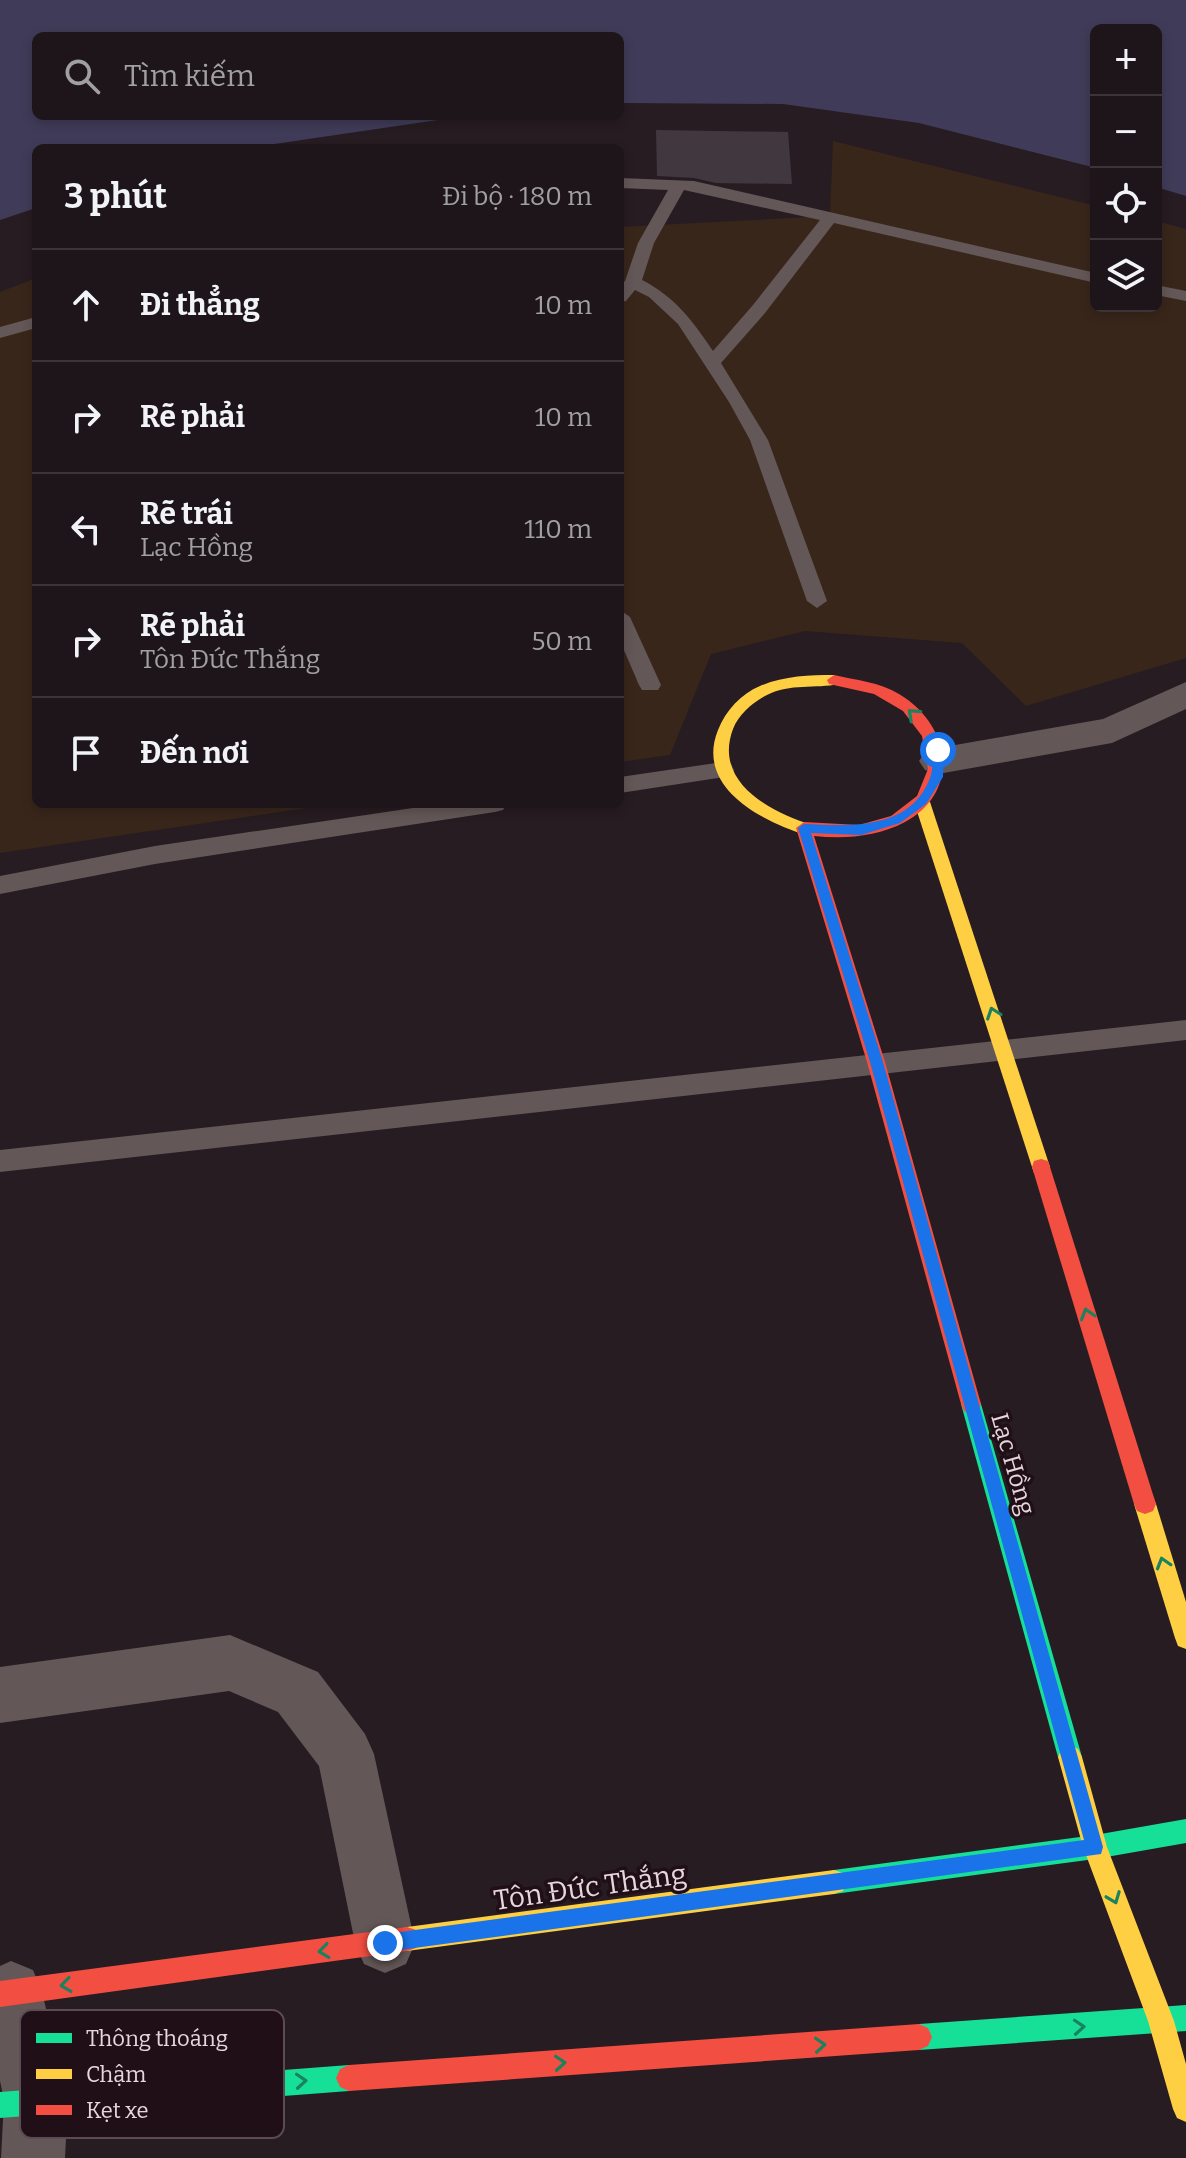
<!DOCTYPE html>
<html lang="vi">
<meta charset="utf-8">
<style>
:root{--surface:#1d1519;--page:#251e22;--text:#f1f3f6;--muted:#a09fa2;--line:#3b3438}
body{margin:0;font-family:Bitter,serif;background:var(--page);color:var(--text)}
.controls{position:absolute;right:24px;top:24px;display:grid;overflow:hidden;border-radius:12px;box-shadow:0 4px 12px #0003}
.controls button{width:72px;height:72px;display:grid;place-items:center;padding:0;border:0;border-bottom:2px solid var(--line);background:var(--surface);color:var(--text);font:40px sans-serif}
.stop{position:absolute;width:24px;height:24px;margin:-18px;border:6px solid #1a73e8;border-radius:50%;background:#fff}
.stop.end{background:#1a73e8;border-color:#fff;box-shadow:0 2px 8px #0008}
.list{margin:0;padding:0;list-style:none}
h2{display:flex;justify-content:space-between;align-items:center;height:104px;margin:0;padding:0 32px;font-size:34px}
h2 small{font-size:26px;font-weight:400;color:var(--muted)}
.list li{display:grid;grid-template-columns:52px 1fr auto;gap:24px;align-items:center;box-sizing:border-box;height:112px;padding:0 32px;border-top:2px solid var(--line)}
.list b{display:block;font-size:30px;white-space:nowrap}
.list p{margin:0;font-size:26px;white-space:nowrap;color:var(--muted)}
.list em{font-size:26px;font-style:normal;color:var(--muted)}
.icon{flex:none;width:44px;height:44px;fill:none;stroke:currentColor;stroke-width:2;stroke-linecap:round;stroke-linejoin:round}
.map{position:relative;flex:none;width:1186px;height:2158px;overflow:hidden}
.search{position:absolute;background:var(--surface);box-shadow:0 4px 12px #0003;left:32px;top:32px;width:592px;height:88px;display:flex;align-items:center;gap:20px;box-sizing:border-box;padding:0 28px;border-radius:12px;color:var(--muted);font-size:30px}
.panel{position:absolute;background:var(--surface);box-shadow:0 4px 12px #0003;left:32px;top:144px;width:592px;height:664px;border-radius:12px}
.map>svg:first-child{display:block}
</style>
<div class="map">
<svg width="1186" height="2158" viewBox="0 0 1186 2158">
<rect width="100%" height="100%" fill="#271c21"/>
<g fill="#39261b">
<polygon points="833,141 1096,206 1096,306 1156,306 1156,221 1186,229 1186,658 1026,706 962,643 805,631 711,654 670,755 620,762 620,227 830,216"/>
<polygon points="36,278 36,804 334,804 0,853 0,292"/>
</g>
<polygon fill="#403b58" points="0,0 1186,0 1186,196 1156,187 1156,30 1096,30 1096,168 919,123 783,104 620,103 620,36 36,36 36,116 465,116 248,148 36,148 36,208 0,220"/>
<polygon fill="#41383f" points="656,130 788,132 792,184 716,183 694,178 657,176"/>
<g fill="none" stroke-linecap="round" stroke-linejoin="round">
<g fill="#645757" fill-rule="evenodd">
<path d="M620,178l74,3 402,92v10l-262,-60 -69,90 -44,50 47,77 59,161 -10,7 -10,-7 -57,-161 -21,-38 -51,-78 -29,-27 -14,-7 -9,11 -6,1v-16l5,-5 13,-38 30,-53 -48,-2zM684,190l136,30 -67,85 -40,46c-20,-30 -39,-55 -71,-71l12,-37z"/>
<polygon points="1156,285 1186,291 1186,301 1156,295"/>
<polygon points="36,317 36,328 0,338 0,327"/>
<polygon points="620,610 630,617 661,685 658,690 642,690 639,685 620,641"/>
<polygon points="723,762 731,764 734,770 731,776 620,793 620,777"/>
<polygon points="440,804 506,804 503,810 495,812 155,864 0,894 0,876 155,846"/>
<polygon points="1186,1020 1186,1040 0,1172 0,1150"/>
</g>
<g fill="#645757" fill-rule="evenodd">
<polygon points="1186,682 1186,709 1112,743 938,774 925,770 919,761 925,752 938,748 1103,719"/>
<polygon points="230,1635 318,1672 365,1734 374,1754 415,1943 406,1964 385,1973 364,1964 355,1943 319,1766 278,1712 229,1691 0,1723 0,1667"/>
<polygon points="11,1961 33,1970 42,1992 68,2100 65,2158 1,2158 4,2100 0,2081 0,1966"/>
</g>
<g fill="#16e098" fill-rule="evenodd">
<polygon points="971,1394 978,1397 981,1404 1082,1757 1078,1765 1070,1769 1062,1765 1058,1757 961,1404 964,1397"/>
<polygon points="1186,1819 1186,1843 1095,1859 834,1894 825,1891 822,1882 825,1873 834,1870 1095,1835"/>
<polygon points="1186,2005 1186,2031 919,2050 910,2046 906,2037 910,2028 919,2024"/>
<polygon points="349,2065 358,2069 362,2078 358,2087 349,2091 0,2118 0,2092"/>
</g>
<g fill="#ffcf43" fill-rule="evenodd">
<path d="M834,675l7,5 -2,4c-24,5 -49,-1 -72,11 -14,7 -28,19 -34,34 -20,53 37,83 79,96l2,4 -8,6c-45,-14 -111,-48 -88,-105 8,-20 23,-36 42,-44 23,-10 49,-11 74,-11z"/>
<polygon points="922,796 930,802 1050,1167 1048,1173 1041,1175 1034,1173 1032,1167 914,802"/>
<polygon points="1145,1494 1153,1497 1156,1504 1186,1602 1186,1649 1178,1646 1175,1638 1134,1504 1137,1497"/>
<polygon points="1070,1745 1078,1749 1082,1757 1107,1847 1174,2021 1186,2064 1186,2122 1177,2118 1173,2109 1148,2021 1083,1847 1058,1757 1062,1749"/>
<polygon points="834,1870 843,1873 846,1882 843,1891 834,1894 407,1951 398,1948 395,1939 398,1930 407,1927"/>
</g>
<g fill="#f24e42" fill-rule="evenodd">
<path d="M834,675c21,5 46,7 65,19 51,30 63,97 6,128 -28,15 -60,17 -91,14l71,226 96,342 -3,7 -7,3 -7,-3 -3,-7 -94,-342 -71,-234 8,-6 55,3 32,-9 26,-20 11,-27 -6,-33 -19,-25 -29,-17 -45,-10 -2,-4z"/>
<polygon points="1041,1159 1048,1161 1050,1167 1156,1504 1153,1511 1145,1514 1137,1511 1134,1504 1032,1167 1034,1161"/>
<polygon points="407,1927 416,1930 419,1939 416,1948 407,1951 0,2007 0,1981"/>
<polygon points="919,2024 928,2028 932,2037 928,2046 919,2050 349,2091 340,2087 336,2078 340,2069 349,2065"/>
</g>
</g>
<defs><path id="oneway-chevron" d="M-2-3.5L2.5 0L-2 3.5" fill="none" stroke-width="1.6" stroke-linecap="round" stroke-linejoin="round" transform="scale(2)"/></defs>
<g stroke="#1b825e">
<use href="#oneway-chevron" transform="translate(913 714) rotate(-137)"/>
<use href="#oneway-chevron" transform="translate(993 1013) rotate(-109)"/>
<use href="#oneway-chevron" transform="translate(1087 1314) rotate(-107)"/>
<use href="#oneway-chevron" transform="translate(1163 1563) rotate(-107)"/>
<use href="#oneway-chevron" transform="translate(1114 1898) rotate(69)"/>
<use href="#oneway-chevron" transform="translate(324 1951) rotate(172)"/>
<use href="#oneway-chevron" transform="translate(66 1985) rotate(172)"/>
<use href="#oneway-chevron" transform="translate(1079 2027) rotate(-4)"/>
<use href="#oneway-chevron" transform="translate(820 2045) rotate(-4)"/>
<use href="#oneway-chevron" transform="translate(560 2063) rotate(-4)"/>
<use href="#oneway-chevron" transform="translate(301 2081) rotate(-4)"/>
</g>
<path fill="#1a73e8" d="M934,747l10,3 -1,27 -17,27 -26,19 -39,12 -50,-2 72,229 220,785 -2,7 -716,98 -7,-3 -2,-6 2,-7 7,-2 699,-94 -214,-778 -72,-234 6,-4c45,2 106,7 126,-46 4,-9 1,-21 4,-31z"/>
<g text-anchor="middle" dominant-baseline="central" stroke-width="7" stroke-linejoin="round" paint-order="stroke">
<g font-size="24" fill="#e5d7dc" stroke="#210f17">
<text transform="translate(1013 1464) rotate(74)">Lạc Hồng</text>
</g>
<g font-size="28" fill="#e5d7dc" stroke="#210f17">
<text transform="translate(590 1887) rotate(-8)">Tôn Đức Thắng</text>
</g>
</g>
<rect x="20" y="2010" width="264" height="128" rx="12" fill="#210f17" stroke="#5c4b52" stroke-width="2"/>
<rect x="36" y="2033" width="36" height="10" fill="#16e098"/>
<rect x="36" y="2069" width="36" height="10" fill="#ffcf43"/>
<rect x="36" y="2105" width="36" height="10" fill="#f24e42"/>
<g font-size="22" fill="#e5d7dc">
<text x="86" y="2046">Thông thoáng</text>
<text x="86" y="2082">Chậm</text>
<text x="86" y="2118">Kẹt xe</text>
</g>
</svg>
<div class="controls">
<button>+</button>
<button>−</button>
<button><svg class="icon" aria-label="locate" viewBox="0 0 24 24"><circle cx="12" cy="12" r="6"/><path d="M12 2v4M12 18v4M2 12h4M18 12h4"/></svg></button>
<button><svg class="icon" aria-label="layers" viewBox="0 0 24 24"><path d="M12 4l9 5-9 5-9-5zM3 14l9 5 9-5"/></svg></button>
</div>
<div class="stop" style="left:938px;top:750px"></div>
<div class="stop end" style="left:385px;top:1943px"></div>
<div class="search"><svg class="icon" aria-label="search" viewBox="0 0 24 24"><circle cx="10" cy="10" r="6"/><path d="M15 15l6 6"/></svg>Tìm kiếm</div>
<section class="panel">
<h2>3 phút<small>Đi bộ · 180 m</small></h2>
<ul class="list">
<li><svg class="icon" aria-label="ahead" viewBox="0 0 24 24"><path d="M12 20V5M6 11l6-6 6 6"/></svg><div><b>Đi thẳng</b></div><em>10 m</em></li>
<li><svg class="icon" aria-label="right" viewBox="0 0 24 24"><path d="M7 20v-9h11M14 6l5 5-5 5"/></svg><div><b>Rẽ phải</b></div><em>10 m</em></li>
<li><svg class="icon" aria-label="left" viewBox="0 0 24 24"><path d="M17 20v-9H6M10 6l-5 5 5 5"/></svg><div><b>Rẽ trái</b><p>Lạc Hồng</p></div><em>110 m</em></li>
<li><svg class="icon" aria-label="right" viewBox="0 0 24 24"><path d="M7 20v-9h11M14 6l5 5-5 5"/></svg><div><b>Rẽ phải</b><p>Tôn Đức Thắng</p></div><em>50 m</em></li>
<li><svg class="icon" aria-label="arrive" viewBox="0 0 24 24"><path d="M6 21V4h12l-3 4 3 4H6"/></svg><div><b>Đến nơi</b></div></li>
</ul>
</section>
</div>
